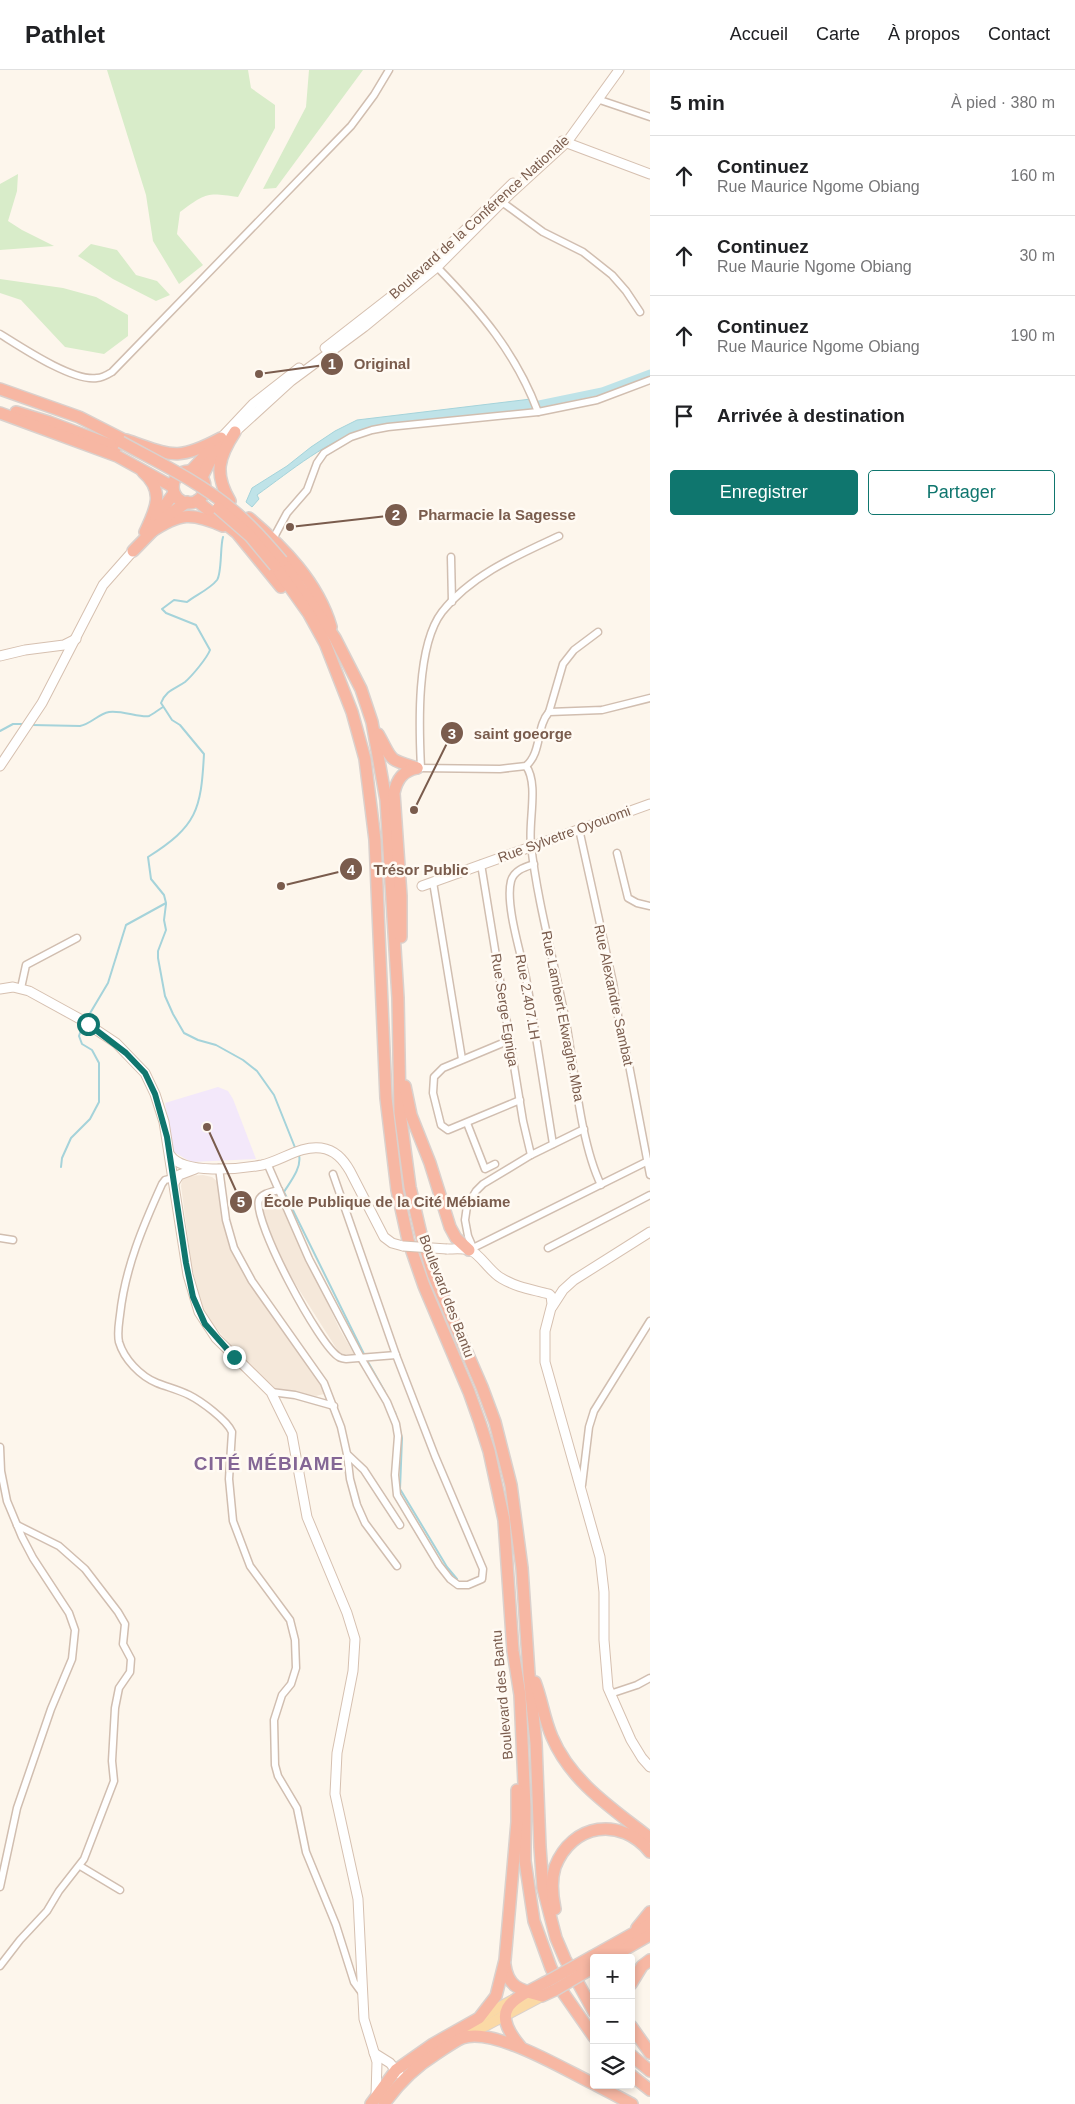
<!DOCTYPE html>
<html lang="fr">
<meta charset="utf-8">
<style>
:root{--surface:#fff;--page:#f2f2f2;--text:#202124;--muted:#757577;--line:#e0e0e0;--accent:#0f766e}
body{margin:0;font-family:Arial,sans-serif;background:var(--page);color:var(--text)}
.controls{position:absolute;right:15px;bottom:15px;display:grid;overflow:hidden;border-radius:5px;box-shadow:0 2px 8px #0003}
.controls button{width:45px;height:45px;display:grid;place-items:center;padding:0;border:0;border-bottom:1px solid var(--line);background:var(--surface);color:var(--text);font:25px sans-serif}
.stop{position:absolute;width:15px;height:15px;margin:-11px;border:4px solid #0f766e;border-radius:50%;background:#fff}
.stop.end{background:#0f766e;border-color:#fff;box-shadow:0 1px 5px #0008}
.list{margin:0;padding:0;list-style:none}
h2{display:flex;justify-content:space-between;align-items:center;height:65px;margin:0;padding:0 20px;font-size:21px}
h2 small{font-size:16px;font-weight:400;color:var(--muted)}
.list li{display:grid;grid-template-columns:32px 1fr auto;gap:15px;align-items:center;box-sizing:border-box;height:80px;padding:0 20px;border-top:1px solid var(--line)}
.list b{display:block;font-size:19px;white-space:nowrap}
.list p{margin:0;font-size:16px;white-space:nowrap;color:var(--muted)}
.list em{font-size:16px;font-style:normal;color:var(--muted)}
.actions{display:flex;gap:10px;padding:15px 20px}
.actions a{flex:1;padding:11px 0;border:1px solid var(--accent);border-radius:5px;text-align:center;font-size:18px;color:var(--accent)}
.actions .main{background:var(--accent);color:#fff}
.icon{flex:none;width:28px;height:28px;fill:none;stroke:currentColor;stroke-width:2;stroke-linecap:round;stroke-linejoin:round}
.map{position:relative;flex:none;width:650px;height:2034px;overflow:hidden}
header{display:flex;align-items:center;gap:30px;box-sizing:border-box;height:70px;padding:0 25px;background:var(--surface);border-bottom:1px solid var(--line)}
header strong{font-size:24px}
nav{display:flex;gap:28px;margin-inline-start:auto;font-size:18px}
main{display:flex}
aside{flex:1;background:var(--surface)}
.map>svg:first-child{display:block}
</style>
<header>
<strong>Pathlet</strong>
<nav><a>Accueil</a><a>Carte</a><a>À propos</a><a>Contact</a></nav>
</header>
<main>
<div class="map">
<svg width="650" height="2034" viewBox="0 0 650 2034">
<rect width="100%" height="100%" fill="#fdf6ec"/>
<g fill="#f5e8da">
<polygon points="203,1105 212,1107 218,1112 221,1120 225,1158 229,1175 238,1194 324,1320 324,1324 316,1326 274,1318 244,1290 215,1257 203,1239 192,1198 181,1116 182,1110 187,1106"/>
<polygon points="277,1125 340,1260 354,1284 343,1284 338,1281 284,1196 263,1145 262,1136 267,1128"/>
</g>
<polygon fill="#f3e8fa" points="218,1017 228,1021 233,1029 256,1089 191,1092 174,1082 165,1033"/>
<g fill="#d8ecc9">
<path d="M107,0h141l3,18 24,17v23l-37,69c-32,-5 -32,-4 -58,15l-3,22 26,31 -24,19 -26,-43 -7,-46z"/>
<polygon points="309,0 363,0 276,118 263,119 306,37"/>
<polygon points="18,104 17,121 8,151 22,160 54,176 0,180 0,114"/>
<polygon points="91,174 117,180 136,205 157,211 170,225 156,231 113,209 78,186"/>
<polygon points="0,209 63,218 96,227 128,245 128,266 104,284 65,277 21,230 0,223"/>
</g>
<path fill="#bfe3e8" stroke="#a5d3da" d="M531,329l5,10 -167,19c-42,12 -77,42 -112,67l2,4 -7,8 -6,-5 6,-14 35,-22 24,-19 24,-16 22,-11z"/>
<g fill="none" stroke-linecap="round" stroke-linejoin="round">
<g stroke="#a5d3da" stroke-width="2">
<path d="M32,655l48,1c11,-2 18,-12 29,-14 12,-2 32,6 40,4 4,-2 9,-6 14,-9"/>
<polyline points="0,661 13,654 25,654"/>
<polyline points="166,834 164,850 166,860 158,881 158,888 165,926 173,944 184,963 198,970 216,975 243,990 257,1001 274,1025 296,1080"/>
<path d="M86,950l22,-37 18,-58 40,-22 -2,-8 -13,-16 -3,-22c49,-31 53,-47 56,-103l-24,-29 -8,-5 -11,-17c5,-13 14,-14 24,-21 7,-6 22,-24 25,-32l-14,-25 -30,-12 -4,-4 12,-9 13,2c9,-7 23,-13 30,-22 5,-7 3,-33 6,-43"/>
<path d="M299,1085c3,13 -9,27 -15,37l80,162"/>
<polyline points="61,1097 62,1088 71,1068 90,1049 99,1032 99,993 92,980 82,974 79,966 83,954"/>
<polyline points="368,1292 385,1322"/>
<polyline points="395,1342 402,1368 400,1419 447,1497 457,1509"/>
</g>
<polyline stroke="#bfe3e8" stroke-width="7" points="539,334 602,321 650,303"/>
<defs>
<g id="street">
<polyline points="597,29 650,47"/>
<polyline points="502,132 543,162 583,182 612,205 626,221 640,242"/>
<path d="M437,197c43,44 79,86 101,145"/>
<path d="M0,264c21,13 73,48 97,44 5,0 10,-3 15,-6l239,-246 23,-31 15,-25"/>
<polyline points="273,469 287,443 307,420 317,393 324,383 351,367 372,360 388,357 538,342 597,330 650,310"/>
<polyline points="451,487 452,532"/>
<polyline points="549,642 563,594 574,580 598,562"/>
<path d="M526,696c13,18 2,56 5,79 7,62 25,122 36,183 8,46 14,116 34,157"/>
<path d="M418,698l82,1 26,-3c16,-14 10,-39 23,-54l53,-2 48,-12"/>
<path d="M421,698c-2,-41 -5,-122 21,-156 29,-37 76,-57 117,-76"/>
<polyline points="579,759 613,913 619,952 629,995 650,1105"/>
<polyline points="617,783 628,828 637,833 650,836"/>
<polyline points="481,794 523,1051 531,1085"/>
<path d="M534,794c-9,3 -20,6 -23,17 -6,23 10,73 15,97 10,55 18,111 27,166"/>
<polyline points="433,812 462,989"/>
<polyline points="21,918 26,895 77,868"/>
<polyline points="510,970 443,998 434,1007 433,1023 441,1055 448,1060 520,1030"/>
<polyline points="467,1053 485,1099 495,1094"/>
<polyline points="267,1093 309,1189 361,1288 387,1332 396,1354 398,1366 395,1405 397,1425 439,1495 450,1509 458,1515 468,1515 482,1509 483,1499 435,1386 396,1285 333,1104"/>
<polyline points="219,1098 226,1150 234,1178 252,1211 324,1313 341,1357 347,1384 350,1409 357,1435 365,1453 397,1496"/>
<path d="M173,1108l-8,2 -3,4c-19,42 -37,84 -42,131 -1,8 -3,18 -1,27 5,17 21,34 38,41 10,4 22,7 32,12 12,6 38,25 43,37l-3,47 4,42 17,45 40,54 5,20 1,28 -5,16 -9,11 -8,25 1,45 3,11 19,32 9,44 30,73 18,57 8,11"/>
<path d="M279,1120c-7,2 -17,3 -20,10 -7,20 61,147 80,157 1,1 6,2 7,2l50,-4"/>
<polyline points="0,1168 13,1170"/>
<polyline points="548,1178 650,1125"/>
<polyline points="469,1180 648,1091"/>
<polyline points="474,1180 468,1166 465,1150 467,1136 476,1121 483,1114 531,1085 584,1059"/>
<polyline points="271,1322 295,1325 334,1336"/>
<polyline points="0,1377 1,1401 7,1431 22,1467 33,1488 69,1543 75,1560 72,1589 51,1639 17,1738 0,1817"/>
<polyline points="347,1384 364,1400 400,1455"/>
<polyline points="582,1415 589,1357 594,1341 650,1251"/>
<polyline points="610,1624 637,1615 650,1608"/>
<polyline points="80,1796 120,1820"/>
<polyline points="0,1896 20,1870 47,1841 59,1821 84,1789 114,1711 112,1691 115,1638 119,1618 130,1602 131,1589 123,1574 125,1554 118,1542 85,1499 59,1476 17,1455"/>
</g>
<g id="secondary">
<polyline points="562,71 650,104"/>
<polyline points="325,278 420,204 513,113"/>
<polyline points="235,362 291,311 364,257 437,197 509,125 567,72 619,0"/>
<polyline points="221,368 253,334 299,298"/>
<polyline points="0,586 25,580 64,575 76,569"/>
<polyline points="0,696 42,633 103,515 133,481"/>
<polyline points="422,816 650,734"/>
<polyline points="0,919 13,917 29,921 80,949 116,973 145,1003 155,1024 164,1052 188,1205 199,1242 216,1268 271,1322 292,1365 307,1447 347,1543 355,1569 353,1601 337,1683 335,1724 358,1829 364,1949 377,1992 376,2026"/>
<path d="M170,1085c13,20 70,14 92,10 19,-4 39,-20 59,-17 14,2 22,11 29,23l34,66 8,6 11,3"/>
<polyline points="174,1113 179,1105 195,1099"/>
<path d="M447,1179c7,0 16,-1 23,1 10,4 20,22 31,28 17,10 29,11 48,16l2,2 1,8 -7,27v31l55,195 4,35v48l4,48 23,52 11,18 8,9"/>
<polyline points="552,1237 563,1220 574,1210 650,1162"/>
<polyline points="374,1983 390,1993 399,2004"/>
</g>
<g id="primary">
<polyline points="481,1947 513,1930"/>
<polyline points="464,1967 542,1926"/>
</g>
<g id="highway">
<polyline points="0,319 79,347 132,374"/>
<polyline points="16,342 49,352 116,377"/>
<polyline points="0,343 117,386 173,417"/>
<path d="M126,370c45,15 50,22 95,-2"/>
<circle cx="189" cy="417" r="16"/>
<polyline points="191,401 211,379"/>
<path d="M143,402c22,19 13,37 2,60"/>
<polyline points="202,407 210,391 224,375"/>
<polyline points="197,431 237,463 281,517"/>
<path d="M230,431c-16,-27 -12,-43 5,-69"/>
<polyline points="156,448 174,423"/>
<path d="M249,448c34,29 69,64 82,109"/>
<path d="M151,462c29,-19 40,-20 72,-6"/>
<polyline points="133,481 167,446 187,432"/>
<polyline points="282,491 335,568 361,619 372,652 386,730 398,928 400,1042 410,1117 421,1164 433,1204 482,1317 495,1352 511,1415 522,1498 529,1604 536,1673 540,1777 543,1818 556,1868 565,1889 594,1942"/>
<polyline points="275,496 309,544 325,573 352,642 365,689 375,770 386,1028 397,1120 408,1170 424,1216 469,1322 480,1353 489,1381 504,1450 513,1581 520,1625 525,1737 525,1791 534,1851 551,1898 564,1924 594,1967"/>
<path d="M378,664c16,28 8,24 39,34"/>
<path d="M401,867v-41l-7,-103c3,-14 9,-22 23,-25"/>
<polyline points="405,1016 411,1045 430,1093 450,1157 456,1168 469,1180"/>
<path d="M535,1612c7,18 9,37 17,55 19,45 61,72 98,101"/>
<path d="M555,1839c-3,-14 -4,-29 0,-42 17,-44 66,-51 95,-15"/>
<polyline points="637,1858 650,1842"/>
<polyline points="593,1886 650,1854"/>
<polyline points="610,1888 650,1865"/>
<path d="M505,1895c3,23 16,25 37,31l13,-6"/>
<polyline points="631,1914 642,1896 650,1890"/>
<polyline points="631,1956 650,1983"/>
<path d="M520,1976c-34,-40 -3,-48 30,-66"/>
<polyline points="631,1985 650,2001"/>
<polyline points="631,2005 650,2020"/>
<polyline points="596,2015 632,2034"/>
<polyline points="371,2034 396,2000 433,1974 479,1948 496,1926 505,1890 517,1752 517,1720"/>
<path d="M384,2034c14,-20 31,-37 52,-50 8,-5 17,-12 26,-16 31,-12 103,32 132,46"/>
</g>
</defs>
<use href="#street" stroke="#d1beb0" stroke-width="9"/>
<use href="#secondary" stroke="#d6c0b0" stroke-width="11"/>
<use href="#primary" stroke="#dad1cd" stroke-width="12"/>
<use href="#highway" stroke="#dad1cd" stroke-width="14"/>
<use href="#street" stroke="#fff" stroke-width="6"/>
<use href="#secondary" stroke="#fff" stroke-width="9"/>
<use href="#primary" stroke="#fbd9a5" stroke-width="10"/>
<use href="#highway" stroke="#f7b7a3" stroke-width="11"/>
<defs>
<polyline id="secondary-bridge" points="403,1176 447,1179"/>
<g id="highway-bridge">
<path d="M121,372c38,21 79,40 113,69 18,15 33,32 48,50"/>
<polyline points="218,438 250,466 275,496"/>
<polyline points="550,1910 593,1886"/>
<polyline points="555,1920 594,1897"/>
</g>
</defs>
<use href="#secondary-bridge" stroke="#d6c0b0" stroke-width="11" stroke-linecap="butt"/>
<use href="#highway-bridge" stroke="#dad1cd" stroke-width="14" stroke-linecap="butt"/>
<use href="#secondary-bridge" stroke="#fff" stroke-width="9"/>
<use href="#highway-bridge" stroke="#f7b7a3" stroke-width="11"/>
</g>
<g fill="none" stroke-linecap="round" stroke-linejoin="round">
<polyline stroke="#0f766e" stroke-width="6" points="88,954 126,983 145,1003 155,1024 167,1067 186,1193 193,1227 205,1254 234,1287"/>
</g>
<g text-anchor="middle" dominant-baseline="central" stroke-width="5" stroke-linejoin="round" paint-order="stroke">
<g font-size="14" fill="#7a5c4d" stroke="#fffaf3">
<text transform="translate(479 147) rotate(-42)">Boulevard de la Conférence Nationale</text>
<text transform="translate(564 764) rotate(-20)">Rue Sylvetre Oyouomi</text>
<text transform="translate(614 925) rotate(78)">Rue Alexandre Sambat</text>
<text transform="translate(528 927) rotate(80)">Rue 2.407.LH</text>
<text transform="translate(505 940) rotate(81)">Rue Serge Egniga</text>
<text transform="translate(563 946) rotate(79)">Rue Lambert Ekwaghe Mba</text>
<text transform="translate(447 1226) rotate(69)">Boulevard des Bantu</text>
<text transform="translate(502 1625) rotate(-95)">Boulevard des Bantu</text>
</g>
<g font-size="19" font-weight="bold" letter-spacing="1" fill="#846695" stroke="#fffaf3">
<text x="269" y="1393">CITÉ MÉBIAME</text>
</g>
</g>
<path fill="none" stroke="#7a5c4d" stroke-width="2" d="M259 304L332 294M290 457L396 445M414 740L452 663M281 816L351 799M207 1057L241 1132"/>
<g fill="#7a5c4d" stroke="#fffaf3" stroke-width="2">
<circle cx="259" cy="304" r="5"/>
<circle cx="290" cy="457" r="5"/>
<circle cx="414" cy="740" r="5"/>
<circle cx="281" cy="816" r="5"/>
<circle cx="207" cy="1057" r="5"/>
<circle cx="332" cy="294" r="12"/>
<circle cx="396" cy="445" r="12"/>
<circle cx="452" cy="663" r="12"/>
<circle cx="351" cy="799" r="12"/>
<circle cx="241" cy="1132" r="12"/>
</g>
<g font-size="15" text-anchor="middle" font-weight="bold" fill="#fff">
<text x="332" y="299">1</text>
<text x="396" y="450">2</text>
<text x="452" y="669">3</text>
<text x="351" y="805">4</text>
<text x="241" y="1137">5</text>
</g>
<g font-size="15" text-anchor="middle" font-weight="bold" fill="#7a5c4d" stroke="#fffaf3" stroke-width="5" stroke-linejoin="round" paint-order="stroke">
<text x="382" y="299">Original</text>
<text x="497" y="450">Pharmacie la Sagesse</text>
<text x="523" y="669">saint goeorge</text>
<text x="421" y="805">Trésor Public</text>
<text x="387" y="1137">École Publique de la Cité Mébiame</text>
</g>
</svg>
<div class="controls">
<button>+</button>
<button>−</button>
<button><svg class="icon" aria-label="layers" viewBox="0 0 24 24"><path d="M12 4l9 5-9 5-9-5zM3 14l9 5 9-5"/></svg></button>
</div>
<div class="stop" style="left:88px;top:954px"></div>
<div class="stop end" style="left:234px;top:1287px"></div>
</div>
<aside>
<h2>5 min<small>À pied · 380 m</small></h2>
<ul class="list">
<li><svg class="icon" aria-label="ahead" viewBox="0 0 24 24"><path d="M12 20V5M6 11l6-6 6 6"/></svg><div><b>Continuez</b><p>Rue Maurice Ngome Obiang</p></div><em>160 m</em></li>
<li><svg class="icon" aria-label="ahead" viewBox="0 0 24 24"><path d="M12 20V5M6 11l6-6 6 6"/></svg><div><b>Continuez</b><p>Rue Maurie Ngome Obiang</p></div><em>30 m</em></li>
<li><svg class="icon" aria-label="ahead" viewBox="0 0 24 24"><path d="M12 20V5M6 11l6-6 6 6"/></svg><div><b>Continuez</b><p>Rue Maurice Ngome Obiang</p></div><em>190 m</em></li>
<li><svg class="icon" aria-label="arrive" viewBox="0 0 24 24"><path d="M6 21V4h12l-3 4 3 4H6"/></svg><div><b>Arrivée à destination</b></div></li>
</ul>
<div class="actions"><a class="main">Enregistrer</a><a>Partager</a></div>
</aside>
</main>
